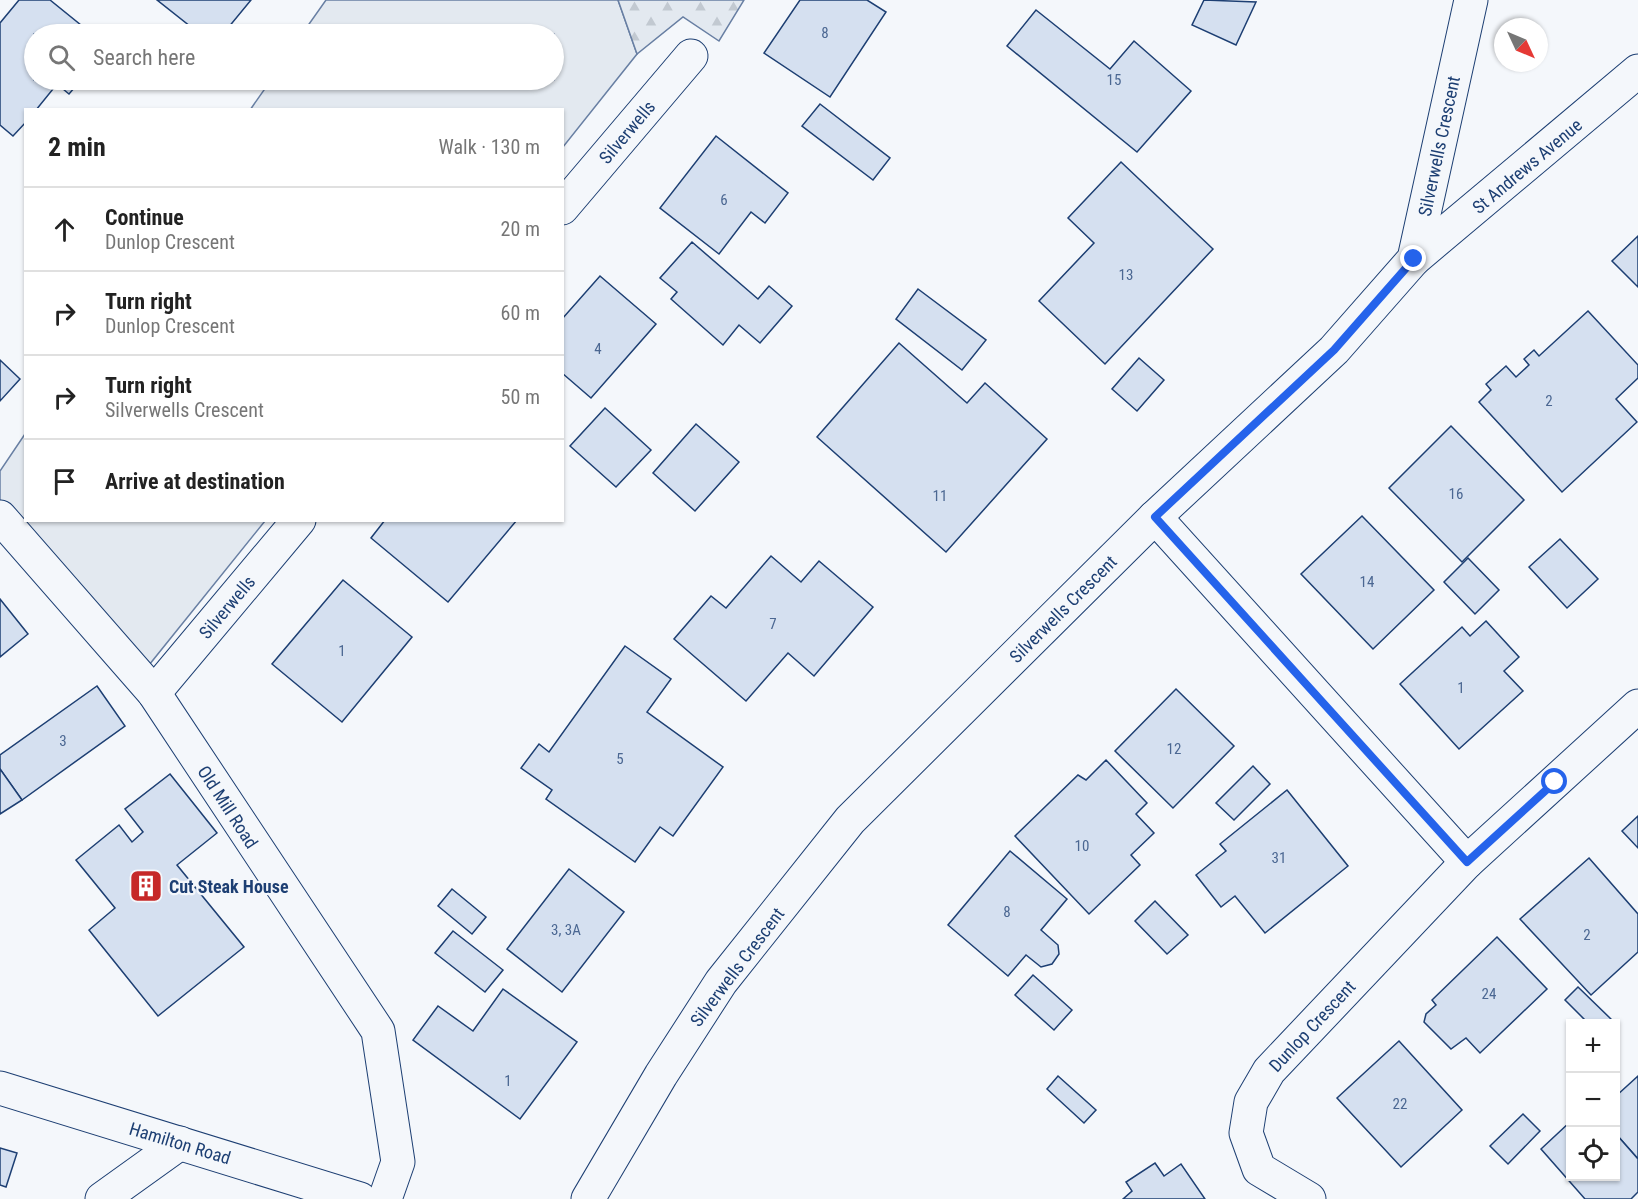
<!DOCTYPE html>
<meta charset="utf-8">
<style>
:root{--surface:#fff;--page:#f2f2f2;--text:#222;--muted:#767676;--line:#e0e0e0}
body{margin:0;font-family:"Roboto Condensed",sans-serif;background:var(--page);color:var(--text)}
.controls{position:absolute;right:18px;bottom:18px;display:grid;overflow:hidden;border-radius:0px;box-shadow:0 2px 4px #0004}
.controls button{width:54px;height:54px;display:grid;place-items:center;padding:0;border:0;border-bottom:2px solid var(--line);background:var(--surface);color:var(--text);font:30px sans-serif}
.compass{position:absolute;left:1494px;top:18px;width:54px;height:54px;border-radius:50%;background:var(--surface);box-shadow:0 2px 4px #0004;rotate:134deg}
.stop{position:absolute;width:18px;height:18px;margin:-14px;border:4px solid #2563eb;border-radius:50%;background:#fff}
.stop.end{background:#2563eb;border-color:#fff;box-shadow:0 2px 6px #0008}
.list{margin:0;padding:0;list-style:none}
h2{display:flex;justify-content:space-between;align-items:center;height:78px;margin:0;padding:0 24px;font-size:26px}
h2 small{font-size:20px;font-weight:400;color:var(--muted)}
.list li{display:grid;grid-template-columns:39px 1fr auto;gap:18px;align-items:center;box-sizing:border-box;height:84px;padding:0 24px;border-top:2px solid var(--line)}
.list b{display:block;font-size:22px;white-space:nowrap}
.list p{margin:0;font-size:20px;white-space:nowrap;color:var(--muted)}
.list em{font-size:20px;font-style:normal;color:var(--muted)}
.icon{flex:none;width:33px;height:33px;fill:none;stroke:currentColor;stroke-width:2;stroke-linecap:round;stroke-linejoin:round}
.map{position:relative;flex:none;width:1638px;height:1199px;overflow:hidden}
.search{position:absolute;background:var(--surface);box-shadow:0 2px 4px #0004;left:24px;top:24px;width:540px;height:66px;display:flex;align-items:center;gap:15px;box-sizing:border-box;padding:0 21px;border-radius:33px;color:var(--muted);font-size:22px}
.panel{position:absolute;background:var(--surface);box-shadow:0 2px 4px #0004;left:24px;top:108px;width:540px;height:414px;border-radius:0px}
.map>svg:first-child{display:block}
</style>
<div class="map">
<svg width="1638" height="1199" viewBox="0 0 1638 1199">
<defs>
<pattern id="forest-firs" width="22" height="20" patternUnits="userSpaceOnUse" patternTransform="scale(1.5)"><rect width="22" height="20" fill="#e3e9f0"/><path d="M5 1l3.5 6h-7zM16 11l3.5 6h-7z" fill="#c2c9d1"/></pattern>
</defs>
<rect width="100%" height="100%" fill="#f4f7fb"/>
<g fill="#e3e9f0" stroke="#687fa3" stroke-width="1.5">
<polygon points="326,0 618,0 637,54 563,147 562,110 250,110 271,80 554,80 554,34 302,34"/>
<polygon points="25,434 26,520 265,521 149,665 0,501 0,471"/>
</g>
<polygon fill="url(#forest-firs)" stroke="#687fa3" stroke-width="1.5" points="618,0 744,0 719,41 683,17 637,54"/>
<g fill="#d5e0f0" stroke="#1d3f73" stroke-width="1.5">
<polygon points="19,0 50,0 92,34 34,34 34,80 81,80 69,94 57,84 36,110 26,110 26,122 13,136 0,125 0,23"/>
<polygon points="157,0 251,0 223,34 200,34"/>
<polygon points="800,0 867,0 886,12 830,97 764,53"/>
<polygon points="1204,0 1256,2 1236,45 1192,25"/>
<polygon points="1036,10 1110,69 1134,41 1191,91 1137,152 1007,46"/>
<polygon points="820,104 890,158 873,180 802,126"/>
<polygon points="716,136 788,193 765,223 751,212 719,254 660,208"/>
<polygon points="1121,162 1213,249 1105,364 1039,301 1094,243 1068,218"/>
<polygon points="1638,236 1638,287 1612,261"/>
<polygon points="692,242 758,299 769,286 792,306 760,343 739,325 723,345 671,299 677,292 660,278"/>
<polygon points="600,276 656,324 591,398 562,373 562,319"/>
<polygon points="918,289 986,340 962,370 896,319"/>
<polygon points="1588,311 1638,365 1638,378 1616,399 1637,422 1562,492 1479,402 1491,390 1486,384 1506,366 1516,377 1529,365 1524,359 1534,350 1539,356"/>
<polygon points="899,343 967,403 985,383 1047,439 946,552 817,437"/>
<polygon points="1139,358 1164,380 1137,411 1112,389"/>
<polygon points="0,360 20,379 0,401"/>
<polygon points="605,408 651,450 616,487 570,446"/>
<polygon points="696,424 739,462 695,511 653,473"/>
<polygon points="1451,426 1524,500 1462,562 1389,488"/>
<polygon points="1362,516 1434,590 1373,649 1301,574"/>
<polygon points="385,520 517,520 448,602 371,538"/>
<polygon points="1560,539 1598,579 1567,608 1529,567"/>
<polygon points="771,556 801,582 819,561 873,607 814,676 788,653 746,701 674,639 711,596 726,608"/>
<polygon points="1468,558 1499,590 1475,614 1444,582"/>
<polygon points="343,580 412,637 342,722 272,664"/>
<polygon points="0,599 28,634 0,657"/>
<polygon points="1486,621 1519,657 1504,671 1523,691 1459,749 1400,684 1462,627 1470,636"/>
<polygon points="625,646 671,679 647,712 723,767 673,836 660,827 635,862 546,799 552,790 521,768 539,744 549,752"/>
<polygon points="97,686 125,726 22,800 0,769 0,755"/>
<polygon points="1176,689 1234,746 1173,808 1115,751"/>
<polygon points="1106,760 1147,803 1136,814 1154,833 1131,855 1140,865 1089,914 1015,836 1078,775 1086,780"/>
<polygon points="1253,766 1270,784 1234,820 1216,803"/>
<polygon points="0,769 22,800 0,814"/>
<polygon points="170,774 217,833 177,865 244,947 158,1016 89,930 115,908 76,860 119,825 132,842 143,832 125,809"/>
<polygon points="1287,790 1348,866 1265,933 1235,896 1221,907 1196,875 1226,851 1220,844"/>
<polygon points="1638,816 1638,848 1622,831"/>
<polygon points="1010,851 1067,899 1041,930 1058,945 1059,954 1052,964 1041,967 1026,955 1008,976 948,925"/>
<polygon points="1589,858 1638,914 1638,952 1591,995 1520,919"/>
<polygon points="569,869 624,912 562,992 507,949"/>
<polygon points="452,889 486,917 472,934 438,906"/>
<polygon points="1155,901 1188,935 1167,954 1135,921"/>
<polygon points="453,931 503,970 485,992 435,953"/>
<polygon points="1497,937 1547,989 1480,1053 1466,1038 1451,1049 1424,1022 1426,1014 1436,1005 1432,1000"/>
<polygon points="1033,975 1072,1010 1054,1030 1015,995"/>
<polygon points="1578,987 1612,1020 1609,1024 1589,1024 1565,1000"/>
<polygon points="503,989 577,1042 520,1119 413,1040 438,1006 473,1031"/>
<polygon points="1399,1041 1462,1110 1401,1167 1337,1098"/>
<polygon points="1058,1076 1096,1110 1084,1123 1047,1089"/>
<polygon points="1638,1076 1638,1159 1616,1134 1616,1096"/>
<polygon points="1523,1114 1540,1131 1508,1164 1490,1146"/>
<polygon points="1570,1122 1570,1176 1616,1176 1616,1134 1638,1159 1638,1192 1631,1199 1585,1199 1541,1149"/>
<polygon points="0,1148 17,1153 6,1187 0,1185"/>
<polygon points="1155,1163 1164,1176 1181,1164 1205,1199 1123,1199 1132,1191 1126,1182"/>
</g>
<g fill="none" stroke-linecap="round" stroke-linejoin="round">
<defs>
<g id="minor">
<polyline points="562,208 691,56"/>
<polyline points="1414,259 1638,71"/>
<polyline points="0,517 154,693 378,1031 398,1162 385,1199"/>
<polyline points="1155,517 1467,862"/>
<polyline points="154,693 299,520"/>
<polyline points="102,1199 180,1143"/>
<polyline points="588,1199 661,1075 721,982 850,820 1155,517 1334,350 1414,259 1471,0"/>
<polyline points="1309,1199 1259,1169 1246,1133 1251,1102 1269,1071 1467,862 1638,706"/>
</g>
<polyline id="secondary" points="0,1088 360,1199"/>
</defs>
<use href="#minor" stroke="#1d3f73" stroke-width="35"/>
<use href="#secondary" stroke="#1d3f73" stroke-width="35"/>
<use href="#minor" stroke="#f4f7fb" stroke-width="33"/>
<use href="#secondary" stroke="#f4f7fb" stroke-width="33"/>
</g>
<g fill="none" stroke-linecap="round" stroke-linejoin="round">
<polyline stroke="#2563eb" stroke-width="8" points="1414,259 1334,350 1155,517 1467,862 1555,782"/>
</g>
<defs>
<symbol id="building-square" viewBox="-11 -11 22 22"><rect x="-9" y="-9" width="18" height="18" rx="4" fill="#c62828" stroke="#f4f7fb"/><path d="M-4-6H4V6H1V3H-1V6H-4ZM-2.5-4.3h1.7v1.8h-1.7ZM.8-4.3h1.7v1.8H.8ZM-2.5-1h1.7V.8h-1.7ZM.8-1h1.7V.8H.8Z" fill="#fff"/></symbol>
</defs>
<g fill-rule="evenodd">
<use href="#building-square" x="127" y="867" width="38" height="38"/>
</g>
<g text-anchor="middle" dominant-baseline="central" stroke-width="4.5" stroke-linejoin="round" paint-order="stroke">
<g font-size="15" fill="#4b6792">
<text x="825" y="33">8</text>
<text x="1114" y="80">15</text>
<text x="724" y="200">6</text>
<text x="1126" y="275">13</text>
<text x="598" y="349">4</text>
<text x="1549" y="401">2</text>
<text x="1456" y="494">16</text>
<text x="940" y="496">11</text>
<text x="1367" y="582">14</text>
<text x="773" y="624">7</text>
<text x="342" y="651">1</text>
<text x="1461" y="688">1</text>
<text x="63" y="741">3</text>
<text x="1174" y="749">12</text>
<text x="620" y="759">5</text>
<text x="1082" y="846">10</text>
<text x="1279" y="858">31</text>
<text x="1007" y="912">8</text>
<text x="566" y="930">3, 3A</text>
<text x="1587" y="935">2</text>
<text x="1489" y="994">24</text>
<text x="508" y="1081">1</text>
<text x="1400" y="1104">22</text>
</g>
<g font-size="18" fill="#1d3f73" stroke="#f4f7fb">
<text transform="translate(627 132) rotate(-50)">Silverwells</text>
<text transform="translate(1439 146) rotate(-78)">Silverwells Crescent</text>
<text transform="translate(1527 166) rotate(-40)">St Andrews Avenue</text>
<text transform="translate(227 607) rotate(-50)">Silverwells</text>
<text transform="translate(1063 609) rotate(-45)">Silverwells Crescent</text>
<text transform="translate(228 807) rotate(57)">Old Mill Road</text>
<text transform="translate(737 967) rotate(-53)">Silverwells Crescent</text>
<text transform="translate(1312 1026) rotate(-47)">Dunlop Crescent</text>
<text transform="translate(180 1143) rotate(17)">Hamilton Road</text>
</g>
<g font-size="18" font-weight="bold" fill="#1d3f73" stroke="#f4f7fb" text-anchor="start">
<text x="169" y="886">Cut Steak House</text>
</g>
</g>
</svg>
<div class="controls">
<button>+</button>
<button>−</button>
<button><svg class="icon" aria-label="locate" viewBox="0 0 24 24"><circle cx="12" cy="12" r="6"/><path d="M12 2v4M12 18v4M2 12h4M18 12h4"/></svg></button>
</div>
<svg class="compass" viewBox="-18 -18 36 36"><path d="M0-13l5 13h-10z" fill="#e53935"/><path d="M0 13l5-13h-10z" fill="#767676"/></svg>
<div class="stop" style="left:1555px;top:782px"></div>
<div class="stop end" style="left:1414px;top:259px"></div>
<div class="search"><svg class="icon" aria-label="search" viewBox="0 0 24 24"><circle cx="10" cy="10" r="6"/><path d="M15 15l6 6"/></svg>Search here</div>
<section class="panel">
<h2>2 min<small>Walk · 130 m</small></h2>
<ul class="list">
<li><svg class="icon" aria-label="ahead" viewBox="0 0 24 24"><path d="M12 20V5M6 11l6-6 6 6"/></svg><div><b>Continue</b><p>Dunlop Crescent</p></div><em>20 m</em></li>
<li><svg class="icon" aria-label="right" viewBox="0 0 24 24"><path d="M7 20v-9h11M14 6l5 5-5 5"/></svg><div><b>Turn right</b><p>Dunlop Crescent</p></div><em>60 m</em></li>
<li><svg class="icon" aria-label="right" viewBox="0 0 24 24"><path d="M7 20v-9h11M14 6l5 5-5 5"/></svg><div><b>Turn right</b><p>Silverwells Crescent</p></div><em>50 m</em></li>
<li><svg class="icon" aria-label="arrive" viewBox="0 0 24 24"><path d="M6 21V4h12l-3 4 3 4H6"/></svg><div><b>Arrive at destination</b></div></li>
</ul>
</section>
</div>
